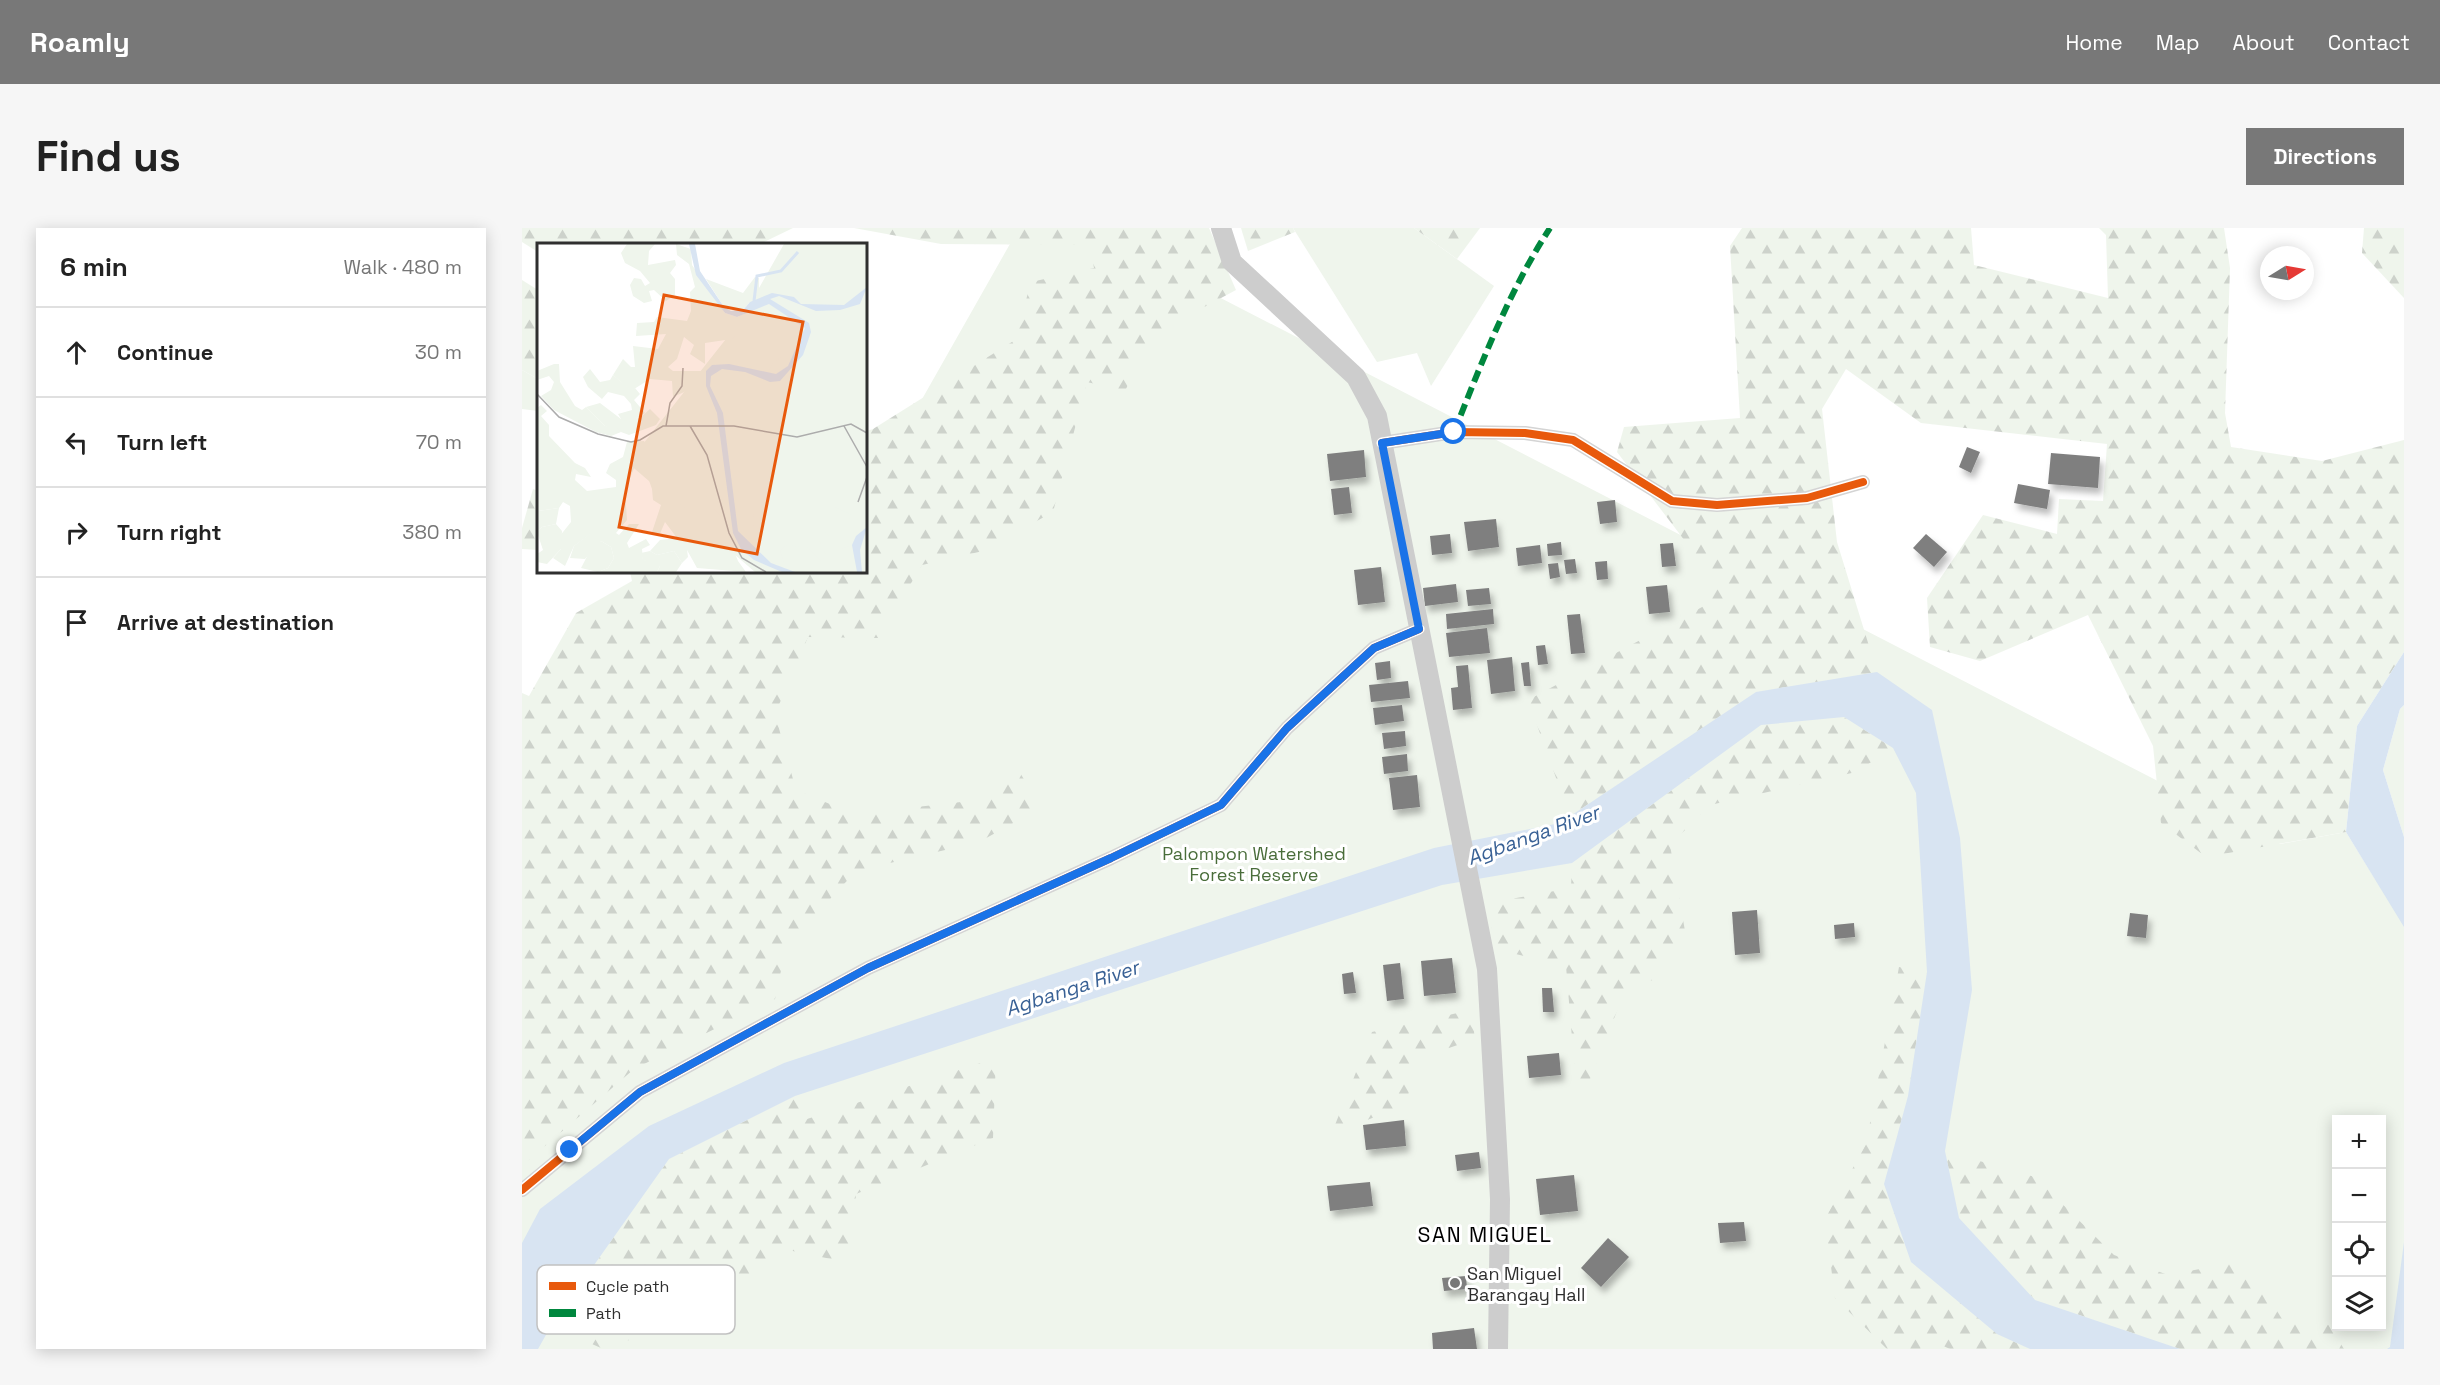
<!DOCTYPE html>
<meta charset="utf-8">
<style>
:root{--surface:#fff;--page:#f6f6f6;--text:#222;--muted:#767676;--line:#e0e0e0;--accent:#787878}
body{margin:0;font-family:"Space Grotesk",sans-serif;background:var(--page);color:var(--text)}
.controls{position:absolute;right:18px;bottom:18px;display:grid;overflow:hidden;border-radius:0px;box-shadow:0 3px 15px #0003}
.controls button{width:54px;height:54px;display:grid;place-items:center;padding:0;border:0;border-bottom:2px solid var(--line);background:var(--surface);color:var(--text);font:30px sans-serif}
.compass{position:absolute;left:1738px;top:18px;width:54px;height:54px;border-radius:50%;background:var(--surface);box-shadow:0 3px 15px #0003;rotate:79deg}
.stop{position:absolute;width:18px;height:18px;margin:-14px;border:4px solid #1a73e8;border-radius:50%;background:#fff}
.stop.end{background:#1a73e8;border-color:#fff;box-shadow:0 2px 6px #0008}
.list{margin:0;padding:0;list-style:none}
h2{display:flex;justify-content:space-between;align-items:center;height:78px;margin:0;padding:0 24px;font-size:26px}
h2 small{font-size:20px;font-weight:400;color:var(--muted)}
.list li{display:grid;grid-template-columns:39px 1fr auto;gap:18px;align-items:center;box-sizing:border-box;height:90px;padding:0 24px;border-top:2px solid var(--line)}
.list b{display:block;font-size:22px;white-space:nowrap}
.list em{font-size:20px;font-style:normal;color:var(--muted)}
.icon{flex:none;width:33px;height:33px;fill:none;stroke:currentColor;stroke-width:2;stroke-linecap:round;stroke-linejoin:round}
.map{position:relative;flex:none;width:1882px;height:1121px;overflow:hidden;border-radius:0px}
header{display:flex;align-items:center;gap:36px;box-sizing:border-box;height:84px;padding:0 30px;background:var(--accent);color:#fff}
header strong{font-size:28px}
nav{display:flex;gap:33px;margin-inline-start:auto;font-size:21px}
.intro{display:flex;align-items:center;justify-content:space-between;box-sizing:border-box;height:144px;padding:0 36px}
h1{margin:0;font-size:42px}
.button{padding:15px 27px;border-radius:0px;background:var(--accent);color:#fff;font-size:21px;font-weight:700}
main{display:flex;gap:36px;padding:0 36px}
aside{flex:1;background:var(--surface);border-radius:0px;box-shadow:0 3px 15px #0003}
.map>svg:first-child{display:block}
</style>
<header>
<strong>Roamly</strong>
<nav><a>Home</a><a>Map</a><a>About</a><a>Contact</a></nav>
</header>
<div class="intro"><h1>Find us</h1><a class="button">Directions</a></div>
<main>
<aside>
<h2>6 min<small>Walk · 480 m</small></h2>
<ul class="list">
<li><svg class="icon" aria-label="ahead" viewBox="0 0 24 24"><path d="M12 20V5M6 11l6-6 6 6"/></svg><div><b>Continue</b></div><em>30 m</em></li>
<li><svg class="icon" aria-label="left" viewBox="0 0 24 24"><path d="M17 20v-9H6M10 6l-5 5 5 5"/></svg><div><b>Turn left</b></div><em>70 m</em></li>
<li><svg class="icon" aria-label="right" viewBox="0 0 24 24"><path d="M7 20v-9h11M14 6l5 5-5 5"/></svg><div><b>Turn right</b></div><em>380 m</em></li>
<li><svg class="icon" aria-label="arrive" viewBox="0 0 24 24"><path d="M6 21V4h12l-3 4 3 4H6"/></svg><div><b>Arrive at destination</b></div></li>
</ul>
</aside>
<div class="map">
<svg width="1882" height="1121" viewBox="0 0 1882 1121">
<defs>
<pattern id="forest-firs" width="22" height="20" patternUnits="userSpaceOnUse" patternTransform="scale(1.5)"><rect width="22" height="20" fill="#eff5ec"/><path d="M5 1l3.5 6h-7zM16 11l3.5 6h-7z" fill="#cdd2cb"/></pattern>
<filter id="shadow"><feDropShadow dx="3.5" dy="6" stdDeviation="3" flood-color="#0004"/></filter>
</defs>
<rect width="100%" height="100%" fill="#fff"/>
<g fill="#eff5ec" fill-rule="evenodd">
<path d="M497,0h66l1195,616 66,-12 29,47 29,10v460h-1882v-247l302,-530h42v-74zM1814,892h46v206h-46z"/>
<polygon points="771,0 892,0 972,58 909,158 895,125 855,134"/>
<polygon points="0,142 16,151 16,183 0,181"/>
<polygon points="1882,477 1882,609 1861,542 1878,481"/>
</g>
<g fill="url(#forest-firs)">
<polygon points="0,0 271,0 238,16 16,16 16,24 0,14"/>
<polygon points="332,0 687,0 714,62 630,107 603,163 565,154 531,284 461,323 400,337 356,410 286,409 253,486 274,562 332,586 457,572 497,543 519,580 457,614 334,643 264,719 253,771 112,841 0,938 0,465 7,468 54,385 110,353 108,344 344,344 344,203 351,201 493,112 509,54 572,40 568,17 419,16"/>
<polygon points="719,0 771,0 773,4 726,23"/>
<polygon points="892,0 958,0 935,31"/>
<polygon points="1220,0 1449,0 1452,37 1586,70 1584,7 1577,0 1702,0 1708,40 1703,185 1709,219 1800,233 1882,212 1882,424 1835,498 1824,604 1684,629 1639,595 1631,518 1566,387 1458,433 1408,419 1405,370 1461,287 1535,306 1537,271 1581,273 1585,216 1399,195 1324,141 1300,181 1315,314 1355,444 1234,464 1038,595 1042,572 1006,472 1182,378 1192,351 1095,224 1102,199 1218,190 1208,18"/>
<polygon points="1842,0 1882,0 1882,70 1840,25"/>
<polygon points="0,52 16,62 16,151 0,142"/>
<polygon points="11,261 16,263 16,322 0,321 0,300"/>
<polygon points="1322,489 1371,520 1334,544 1188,577 1148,617 1163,703 1133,752 1106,755 1056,882 1044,738 973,721 966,675 1049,660 1050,635 1239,497"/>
<polygon points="1377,739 1405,744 1386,868 1362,956 1475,1106 1508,1121 1428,1121 1408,1112 1398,1121 1365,1121 1313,1070 1303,991 1344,916"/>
<polygon points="949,782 953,811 895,831 884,876 809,907 850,804"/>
<polygon points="474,830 471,910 334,966 328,1035 266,1022 213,1064 150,1100 79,1120 29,1098 147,931 273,868 285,891"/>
<polygon points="1423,923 1513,949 1592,1027 1646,1047 1715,1034 1745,1067 1760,1091 1807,1097 1822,1121 1658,1121 1513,1072 1437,990"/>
</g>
<g fill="#d8e4f2">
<polygon points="1882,424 1882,477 1878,481 1861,542 1882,609 1882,699 1824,604 1835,498"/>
<polygon points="1355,444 1410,482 1438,610 1450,762 1423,923 1437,990 1513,1072 1658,1121 1508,1121 1475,1106 1389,1034 1362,956 1386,868 1405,744 1394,565 1371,520 1322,489 1239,497 1050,635 920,657 273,868 147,931 29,1098 16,1121 0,1121 0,1015 18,981 127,898 262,835 912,620 1038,595 1234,464"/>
<polygon points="1882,1014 1882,1121 1865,1121 1868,1119"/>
</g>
<g fill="#7f7f7f" filter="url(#shadow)">
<polygon points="1445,219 1458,224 1449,245 1437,239"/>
<polygon points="842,222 844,249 808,253 805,226"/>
<polygon points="1529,225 1578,229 1576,260 1526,256"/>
<polygon points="1496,256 1528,262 1525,281 1492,275"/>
<polygon points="827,259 830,285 812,287 809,261"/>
<polygon points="1093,272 1095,294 1078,296 1075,274"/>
<polygon points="974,291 977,319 946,323 942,294"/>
<polygon points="928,306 930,325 910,327 908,308"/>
<polygon points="1404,306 1425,324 1412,339 1391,320"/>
<polygon points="1039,314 1040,327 1026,328 1025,316"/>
<polygon points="1151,315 1154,338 1140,339 1138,316"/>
<polygon points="1018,317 1020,335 996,338 994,320"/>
<polygon points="1053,331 1055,345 1044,346 1042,332"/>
<polygon points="1085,333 1086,351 1075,352 1073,334"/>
<polygon points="1036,335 1038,349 1028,351 1026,336"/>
<polygon points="859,339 863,374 836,377 832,342"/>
<polygon points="934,356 936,374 903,378 901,360"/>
<polygon points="1145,357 1148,384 1127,386 1124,359"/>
<polygon points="967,360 969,376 946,378 944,362"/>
<polygon points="971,381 972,396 925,401 924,386"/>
<polygon points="1058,386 1063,425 1049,426 1045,387"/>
<polygon points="965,400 968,425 927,429 924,405"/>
<polygon points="1023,417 1026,436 1016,437 1014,418"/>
<polygon points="990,429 993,463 969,466 965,432"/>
<polygon points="868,433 869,450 855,452 853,435"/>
<polygon points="1007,434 1009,458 1002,458 999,435"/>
<polygon points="946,437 950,480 931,482 929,460 936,459 934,438"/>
<polygon points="886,453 888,470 849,474 847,457"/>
<polygon points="880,477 882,493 853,497 851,480"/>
<polygon points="883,503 884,518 862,521 860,505"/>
<polygon points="885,526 886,543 862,546 860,529"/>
<polygon points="895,547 898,579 871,582 867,550"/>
<polygon points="1235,682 1238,725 1213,727 1210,684"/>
<polygon points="1608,685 1626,687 1624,710 1605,708"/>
<polygon points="1332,695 1333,709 1313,711 1312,697"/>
<polygon points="930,730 934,765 902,768 899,733"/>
<polygon points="878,735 882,771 865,773 861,737"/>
<polygon points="831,744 834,765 822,766 820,746"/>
<polygon points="1020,760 1030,760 1032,784 1021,784"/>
<polygon points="1037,825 1039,847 1007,850 1005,828"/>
<polygon points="882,892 884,918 844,922 841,897"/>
<polygon points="957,924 959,940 935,943 933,927"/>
<polygon points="1052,947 1056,983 1018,987 1014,951"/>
<polygon points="848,954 851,978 808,983 805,958"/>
<polygon points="1222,994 1224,1013 1198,1015 1196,995"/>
<polygon points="1086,1010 1107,1029 1079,1059 1059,1040"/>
<polygon points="944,1048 945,1061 922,1063 920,1050"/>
<polygon points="952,1100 955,1121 911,1121 910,1105"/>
</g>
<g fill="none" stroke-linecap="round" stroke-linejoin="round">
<g stroke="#d4d4d4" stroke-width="14">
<polyline points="860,215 932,204 1003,205 1051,212 1150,273 1195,277 1285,270 1341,254"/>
<polyline points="0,962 118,864 346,740 589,630 699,577 765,500 852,420 897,401"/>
</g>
<polyline stroke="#cdcdcd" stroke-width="20" points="699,0 710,34 834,149 855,188 965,741 978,971 976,1121"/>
<path stroke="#00873e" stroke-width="6" stroke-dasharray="12 6" stroke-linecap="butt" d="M932,204c28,-70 55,-141 96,-204"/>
<defs>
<g id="cycleway">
<polyline points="860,215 932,204 1003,205 1051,212 1150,273 1195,277 1285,270 1341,254"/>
<polyline points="0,962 118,864 346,740 589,630 699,577 765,500 852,420 897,401"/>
</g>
</defs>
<use href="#cycleway" stroke="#fff" stroke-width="11"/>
<use href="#cycleway" stroke="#e8590c" stroke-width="8"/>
</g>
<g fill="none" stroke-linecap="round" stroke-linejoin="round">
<polyline stroke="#1a73e8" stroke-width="8" points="48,922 118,864 346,740 589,630 699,577 765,500 852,420 897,401 860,215 932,204"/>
</g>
<circle fill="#787878" stroke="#fff" stroke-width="2" cx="933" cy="1055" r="6"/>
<g text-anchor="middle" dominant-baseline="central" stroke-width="6" stroke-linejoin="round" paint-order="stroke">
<g font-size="18" fill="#496d3a" stroke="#fff">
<text x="732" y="625">Palompon Watershed<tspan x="732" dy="21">Forest Reserve</tspan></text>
</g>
<g font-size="18" fill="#2f2f2f" stroke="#fff" text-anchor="start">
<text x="945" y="1045">San Miguel<tspan x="945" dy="21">Barangay Hall</tspan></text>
</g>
<g font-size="20" font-style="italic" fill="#396195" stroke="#fff">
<text transform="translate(1011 607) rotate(-20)">Agbanga River</text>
<text transform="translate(550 760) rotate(-18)">Agbanga River</text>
</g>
<g font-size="21" letter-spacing="1.5" fill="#000" stroke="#fff">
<text x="963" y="1006">SAN MIGUEL</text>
</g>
</g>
<g transform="translate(15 15)">
<rect width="330" height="330" fill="#fff"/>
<path d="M247,1h83v328h-112l-127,-109 109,-138v-8l7,-3 6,-12 -6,7 -20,-2 -18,-28 37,14 12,-16 4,1v10zM86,116l8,8h8l11,12 -19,12 -18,-16zM63,160l21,16 19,-1 10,-9 10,10 -4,6 -27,10 -24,-9 -19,-19zM22,265l-3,16 -14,3 -5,5 1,-21zM43,278l12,3 1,8 -19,14 -9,20 -12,-8 8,-9 -2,-12 12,-15zM64,298l10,6 3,11 -6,10 -10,4 -17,-4 11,-21zM113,308l7,4 17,-4 8,12 -6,9h-19l3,-6 -17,-6 -2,-7z" fill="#eff5ec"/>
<path d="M90,1h28l-6,7 -1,14 27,-5 1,5 -6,8 5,6v16l-9,6 -12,-11 -5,1 3,10 -8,2 -11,-7 -3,-11 4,-7 7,1 4,7 5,-3 -10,-12 -15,-8 -4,-10zM139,1l15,5 1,16 33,48 12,4v17l-5,5 -27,4v21l-15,-10 4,-9 -10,-8 -7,22 -9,8 5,4h33v15l11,27 -16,1 -10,-25 -18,8 -1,-16 -22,-2 -15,-12 -2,-21 25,3 8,-15 -30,2 1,-13 17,-1 3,-5 30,4 4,-10 -1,-19 5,-5 -6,-23 -12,-9zM268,85l-17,38 -21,8 6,-11 11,-8 4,-15zM266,112l6,4 -6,13 -4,6 -6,-1 -1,7 -9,7 -10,-1 -30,-15 2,-3 25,10 21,-10zM17,121h5l1,18 15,24 7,4 4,-3 19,19 11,1 5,5 -10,4 -15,-4 -42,-22 -13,-14 10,-6 3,-8 -5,-6 -12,4v-9zM53,126l10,13 10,-2 3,-5 18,15 4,-2 5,6 -6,6 11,13 -14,9 -10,-3 -3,-5 14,-4 -1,-6 -7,-8 -16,-4 -6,7 -14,-12 -5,-10zM179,127l7,30 11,1 19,17 -18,-2 -4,9 -5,-1v-10l-16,-28zM4,162l6,6 -6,5 8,9v11l26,27 10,5 6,9 -15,-3 -1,6 12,11 29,-4v-7l-10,-7 4,-9 13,-7 4,-15 17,-1 10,16 -2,4 15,8 3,17 8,7 -1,9 8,6 10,-1 4,-7 -1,-21 5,-2 4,25 13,13 18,46 8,11 -49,-4 -10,-18 1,7 -6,6 -8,-12 -17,4 -7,-4 10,-11 17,-2 -12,-16 -6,14 -7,-4 9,-27 -8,-5 -1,-11 -7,-20 -7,-3v-8l-13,33 2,29 -11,13 3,2 10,-11h10l-12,19 2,5 17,-9 4,6 -8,4 1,11 13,1 4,5 -3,6h-59l10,-4 6,-10 -3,-11 -10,-6 -16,18 -15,-1 4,-12 18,-14v-7l-21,-3 -1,-16 -7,-4 -4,6 -21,3 -1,7v-110zM196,246l10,2 3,18 9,3 -3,7 7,25 -4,6 -17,-18zM298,264l17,8h15v5l-27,-2zM19,281l6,7 -1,18 -14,15 -10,-2v-8l6,-4 -6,-18 5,-5zM288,289l16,17 11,-4 5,27 -10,-6 -18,6h-34l1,-6 -12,-4 -4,-11 6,-6 22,3 13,13 5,-6 -7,-15z" fill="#eff5ec"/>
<path d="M152,1h6l5,27 24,36 7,4 13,-2 6,-7 22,-9 22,4 7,7 43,1 23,-18 -7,17 -20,6 -24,1 -37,-15 -9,3 39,24 2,9 -8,23 -23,26 -10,1 -25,-10 -23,-3 -11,7 -1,10 13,27 15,118 33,32 24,9h-13l-28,-12 -13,-11 -8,-16 -16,-120 -11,-27v-15l6,-6 17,-1 47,10 12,-8 17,-38 -36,-24 -32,13 -12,-4 -29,-38zM330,284l-7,23 2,22h-5l-5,-27 4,-9z" fill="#d8e4f2"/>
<path fill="none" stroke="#d8e4f2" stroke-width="3" d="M217,58l3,-25 24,-5 17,-19"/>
<path fill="none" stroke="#acacac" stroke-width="1.5" d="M0,151l22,23 39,17 33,8 9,-2 23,-14h71l63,11 54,-13 16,9M129,183l4,-23 12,-17 1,-18M153,183l17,29 22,78 13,25 24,14M307,183l23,41M321,259l9,-25"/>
<path fill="#e8590c" fill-opacity="0.15" stroke="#e8590c" stroke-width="3" d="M127,52l139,27 -46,232 -138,-27z"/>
<rect width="330" height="330" fill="none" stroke="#2f2f2f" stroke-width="3"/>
</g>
<rect x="15" y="1037" width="198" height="69" rx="9" fill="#fff" stroke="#c1c1c1" stroke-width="1.5"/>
<rect x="27" y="1054" width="27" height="8" fill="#e8590c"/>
<rect x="27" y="1081" width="27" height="8" fill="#00873e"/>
<g font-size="16" fill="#2f2f2f">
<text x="64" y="1064">Cycle path</text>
<text x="64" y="1091">Path</text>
</g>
</svg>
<div class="controls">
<button>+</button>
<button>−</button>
<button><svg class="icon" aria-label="locate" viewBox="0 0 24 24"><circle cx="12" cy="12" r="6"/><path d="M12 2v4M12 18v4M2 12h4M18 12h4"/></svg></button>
<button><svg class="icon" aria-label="layers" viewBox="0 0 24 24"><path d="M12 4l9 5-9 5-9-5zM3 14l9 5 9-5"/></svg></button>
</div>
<svg class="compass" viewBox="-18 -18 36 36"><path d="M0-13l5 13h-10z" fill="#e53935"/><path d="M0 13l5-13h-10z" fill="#767676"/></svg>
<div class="stop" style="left:932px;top:204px"></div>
<div class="stop end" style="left:48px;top:922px"></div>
</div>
</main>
